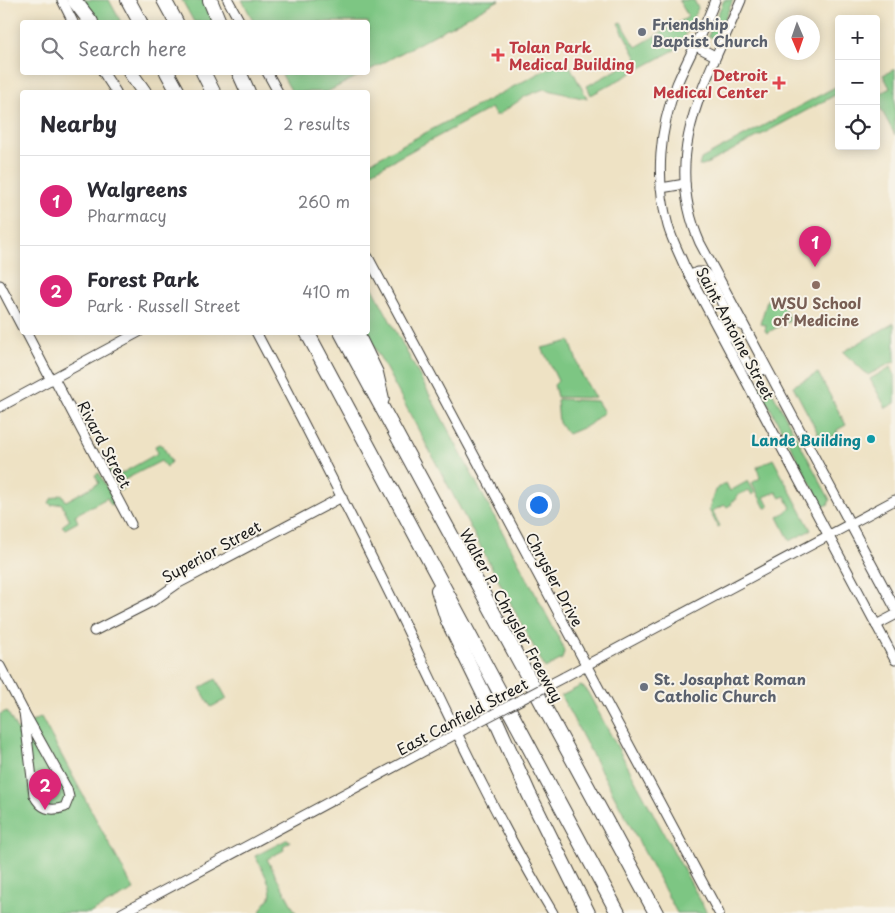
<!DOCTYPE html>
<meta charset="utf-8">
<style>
:root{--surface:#fff;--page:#f2f2f3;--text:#2b2b33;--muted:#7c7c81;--line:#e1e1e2;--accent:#db2777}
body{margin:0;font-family:"Playpen Sans",sans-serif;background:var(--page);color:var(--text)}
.controls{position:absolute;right:15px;top:15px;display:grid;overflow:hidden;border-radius:5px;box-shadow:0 2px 12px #0003}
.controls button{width:45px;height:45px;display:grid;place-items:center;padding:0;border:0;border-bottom:1px solid var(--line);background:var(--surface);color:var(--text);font:25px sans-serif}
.compass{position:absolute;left:775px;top:15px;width:45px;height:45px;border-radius:50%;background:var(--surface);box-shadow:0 2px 12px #0003;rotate:178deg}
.you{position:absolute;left:538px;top:504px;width:18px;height:18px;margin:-12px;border:4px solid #fff;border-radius:50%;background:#1a73e8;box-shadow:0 0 0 8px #1a73e833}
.badge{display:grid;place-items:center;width:32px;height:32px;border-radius:50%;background:var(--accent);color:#fff;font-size:16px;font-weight:700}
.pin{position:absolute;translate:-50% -41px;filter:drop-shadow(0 1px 2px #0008)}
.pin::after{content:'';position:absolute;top:26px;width:18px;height:15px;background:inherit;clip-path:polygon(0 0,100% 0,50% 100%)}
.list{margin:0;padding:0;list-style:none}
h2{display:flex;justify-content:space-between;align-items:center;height:65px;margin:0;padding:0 20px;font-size:21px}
h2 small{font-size:16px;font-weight:400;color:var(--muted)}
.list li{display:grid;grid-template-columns:32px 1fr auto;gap:15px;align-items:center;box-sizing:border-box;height:90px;padding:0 20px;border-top:1px solid var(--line)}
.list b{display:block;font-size:19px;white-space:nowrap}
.list p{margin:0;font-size:16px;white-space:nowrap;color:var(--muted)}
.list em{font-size:16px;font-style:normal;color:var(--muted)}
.icon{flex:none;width:28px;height:28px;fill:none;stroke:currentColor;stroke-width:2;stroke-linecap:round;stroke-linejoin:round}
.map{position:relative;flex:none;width:895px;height:913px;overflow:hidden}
.search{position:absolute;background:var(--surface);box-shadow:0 2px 12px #0003;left:20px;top:20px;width:350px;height:55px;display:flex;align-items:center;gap:12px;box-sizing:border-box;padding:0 18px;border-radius:5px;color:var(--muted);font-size:19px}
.panel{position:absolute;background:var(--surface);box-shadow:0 2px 12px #0003;left:20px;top:90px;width:350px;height:245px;border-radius:5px}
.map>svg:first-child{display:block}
</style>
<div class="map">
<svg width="895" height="913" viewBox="0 0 895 913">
<rect width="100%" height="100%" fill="#f7f3e8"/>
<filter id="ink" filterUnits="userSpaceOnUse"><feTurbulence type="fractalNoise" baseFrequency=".02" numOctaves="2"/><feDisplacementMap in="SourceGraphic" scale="10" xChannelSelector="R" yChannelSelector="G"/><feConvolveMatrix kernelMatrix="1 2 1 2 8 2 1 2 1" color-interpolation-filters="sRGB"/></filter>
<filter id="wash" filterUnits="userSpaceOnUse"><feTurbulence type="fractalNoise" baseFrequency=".0096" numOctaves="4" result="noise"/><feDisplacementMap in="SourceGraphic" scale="20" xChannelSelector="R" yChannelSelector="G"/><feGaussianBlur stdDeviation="1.12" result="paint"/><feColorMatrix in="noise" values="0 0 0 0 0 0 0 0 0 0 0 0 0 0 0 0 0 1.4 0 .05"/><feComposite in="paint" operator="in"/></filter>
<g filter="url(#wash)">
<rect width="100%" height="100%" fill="#eee2c4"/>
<g fill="#7dc683" stroke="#4c7150">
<polygon points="80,0 109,0 121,22 96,22"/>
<polygon points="182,0 204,0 213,22 194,22"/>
<polygon points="242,0 499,0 368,71 368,22 254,22"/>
<polygon points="679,0 694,0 698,8 680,47 591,95 587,86 637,59 618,23 621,22 636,47 688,17"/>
<polygon points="724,0 733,0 716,39 708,36"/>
<polygon points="566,59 587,98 582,98 544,89 526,96 498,115 495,115 491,108 368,174 368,163"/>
<polygon points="895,69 895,135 876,100 876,96 890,88 883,75"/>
<polygon points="281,73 364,73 327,92 292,92"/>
<polygon points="839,85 839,93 703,166 699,166 701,159"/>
<polygon points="368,279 562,644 564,652 562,659 545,668 367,333"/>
<polygon points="768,298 782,303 790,320 767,333 765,331 766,325 760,324"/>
<polygon points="894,323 895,361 868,375 843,352"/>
<polygon points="570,341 581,373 595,398 557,397 554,385 558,381 542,348"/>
<polygon points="891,367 895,376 895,403 886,408 870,379"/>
<polygon points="818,373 846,425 837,430 837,434 822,441 793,386"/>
<polygon points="767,382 830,500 828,505 823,506 821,503 759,387"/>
<polygon points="558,399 597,401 604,412 589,425 568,434 559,423 557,401"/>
<polygon points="159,444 163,446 171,462 166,467 161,461 120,482 123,489 119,491 108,471 113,469 117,476 158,453 155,446"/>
<polygon points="773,459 811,530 790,541 778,517 791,508 785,496 780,498 776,492 764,497 769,507 765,508 752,483 760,478 757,467"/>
<polygon points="99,473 115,503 111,505 107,498 75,515 78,522 65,529 62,526 70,520 61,503 51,505 49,503 51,499 62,494 66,501 99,483 95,475"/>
<polygon points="748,481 755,493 752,495 749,490 736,496 737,499 731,502 732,504 727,507 725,505 712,511 720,526 718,527 709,510 715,490 726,483 730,491"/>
<polygon points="216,679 227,699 211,707 200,688"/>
<polygon points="581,686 586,689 707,913 677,913 561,696"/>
<polygon points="7,711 17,730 41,717 134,890 90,913 0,913 0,714"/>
<path d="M288,839l2,3 -7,4 1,4 -17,9 29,54h-36c1,-7 7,-10 10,-16 4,-10 -10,-31 -15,-41z"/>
</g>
</g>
<g filter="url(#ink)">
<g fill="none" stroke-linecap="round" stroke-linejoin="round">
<defs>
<g id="minor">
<polyline points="62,0 73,22"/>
<polyline points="228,0 240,22"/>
<path d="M715,0c-10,29 -26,55 -38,84 -18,45 -22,95 -9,142 4,14 11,27 16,39l211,395"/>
<path d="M741,0c-34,81 -81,153 -41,243l195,365"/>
<polyline points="696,46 715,56"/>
<polyline points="103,72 116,92"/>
<polyline points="267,72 278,92"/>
<polyline points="661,188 685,184"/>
<polyline points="368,257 719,913"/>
<polyline points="690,276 697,272 704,272 708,276 725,309 741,325"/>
<polyline points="0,285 22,327"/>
<path d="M717,323l17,16 17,32c6,3 10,0 15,-3"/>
<polyline points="26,332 51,380"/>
<path d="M256,332c51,96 100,193 148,291 47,98 93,197 149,290"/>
<polyline points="54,378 131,524"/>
<polyline points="0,407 139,332"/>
<polyline points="876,625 895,615"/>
<polyline points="94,631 153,601 177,584 342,497"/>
<polyline points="0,666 24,712"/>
<polyline points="564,677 895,500"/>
<path d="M24,712l43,77 2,8 -4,10c-15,5 -24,2 -31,-12z"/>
<polyline points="122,913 480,721"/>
</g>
<g id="highway">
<polyline points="74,0 91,22"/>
<polyline points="128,0 140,22"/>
<polyline points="164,0 176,22"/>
<polyline points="210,0 219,22"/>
<polyline points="130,72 144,92"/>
<polyline points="167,72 178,92"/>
<polyline points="203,72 213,92"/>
<polyline points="239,72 248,92"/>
<polyline points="307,332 618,913"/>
<polyline points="341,332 656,913"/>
<polyline points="356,332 376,373 382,399"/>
<polyline points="438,590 448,621 489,705 529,794 588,913"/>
</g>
</defs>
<use href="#minor" stroke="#3c3a35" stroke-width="11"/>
<use href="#highway" stroke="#3c3a35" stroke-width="16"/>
<use href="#minor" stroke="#fff" stroke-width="9"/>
<use href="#highway" stroke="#fff" stroke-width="14"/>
<defs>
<polyline id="minor-bridge" points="480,721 564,677"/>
</defs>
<use href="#minor-bridge" stroke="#3c3a35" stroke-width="11" stroke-linecap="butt"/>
<use href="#minor-bridge" stroke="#fff" stroke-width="9"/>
</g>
</g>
<g fill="#6b7280" stroke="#f7f3e8" stroke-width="2">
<circle cx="642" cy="32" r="5"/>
<circle cx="644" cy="687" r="5"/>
</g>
<g fill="#e0444e" stroke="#f7f3e8" stroke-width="2">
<path d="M495.5 47.5h5v5h5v5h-5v5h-5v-5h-5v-5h5z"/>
<path d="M776.5 75.5h5v5h5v5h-5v5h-5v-5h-5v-5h5z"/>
</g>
<circle fill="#8d6e63" stroke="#f7f3e8" stroke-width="2" cx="816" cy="285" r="5"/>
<circle fill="#0f9aa8" stroke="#f7f3e8" stroke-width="2" cx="871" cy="439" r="5"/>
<g text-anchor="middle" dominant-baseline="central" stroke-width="4" stroke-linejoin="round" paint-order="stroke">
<g font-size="15" font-weight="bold" fill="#5b616d" stroke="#f7f3e8" text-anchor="start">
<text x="652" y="23">Friendship<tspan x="652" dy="17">Baptist Church</tspan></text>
<text x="654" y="678">St. Josaphat Roman<tspan x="654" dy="17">Catholic Church</tspan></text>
</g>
<g font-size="15" font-weight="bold" fill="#be3a42" stroke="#f7f3e8" text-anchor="start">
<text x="509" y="46">Tolan Park<tspan x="509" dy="17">Medical Building</tspan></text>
<text x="768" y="74" text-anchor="end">Detroit<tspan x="768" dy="17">Medical Center</tspan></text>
</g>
<g font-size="15" font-weight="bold" fill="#785e54" stroke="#f7f3e8">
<text x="816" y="302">WSU School<tspan x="816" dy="17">of Medicine</tspan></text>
</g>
<g font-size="15" fill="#1c1c1c" stroke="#f7f3e8">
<text transform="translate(736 333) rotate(62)">Saint Antoine Street</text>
<text transform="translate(105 444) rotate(62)">Rivard Street</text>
<text transform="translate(211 551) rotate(-29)">Superior Street</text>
<text transform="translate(555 579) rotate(62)">Chrysler Drive</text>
<text transform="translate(512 615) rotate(61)">Walter P. Chrysler Freeway</text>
<text transform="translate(462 716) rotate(-28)">East Canfield Street</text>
</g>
<g font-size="15" font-weight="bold" fill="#0d838f" stroke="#f7f3e8" text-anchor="end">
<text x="861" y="439">Lande Building</text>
</g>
</g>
</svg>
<div class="controls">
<button>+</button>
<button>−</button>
<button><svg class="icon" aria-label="locate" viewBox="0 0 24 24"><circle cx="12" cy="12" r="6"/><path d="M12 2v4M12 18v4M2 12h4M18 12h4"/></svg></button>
</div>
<svg class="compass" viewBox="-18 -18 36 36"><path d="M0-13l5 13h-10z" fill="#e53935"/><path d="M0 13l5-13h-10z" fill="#7c7c81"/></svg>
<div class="you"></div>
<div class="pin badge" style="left:815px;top:267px">1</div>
<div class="pin badge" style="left:45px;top:810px">2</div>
<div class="search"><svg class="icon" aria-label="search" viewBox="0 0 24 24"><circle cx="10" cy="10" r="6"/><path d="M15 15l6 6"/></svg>Search here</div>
<section class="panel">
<h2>Nearby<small>2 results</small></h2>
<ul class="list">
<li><span class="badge">1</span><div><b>Walgreens</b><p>Pharmacy</p></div><em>260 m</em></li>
<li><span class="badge">2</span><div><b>Forest Park</b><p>Park · Russell Street</p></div><em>410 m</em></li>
</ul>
</section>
</div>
